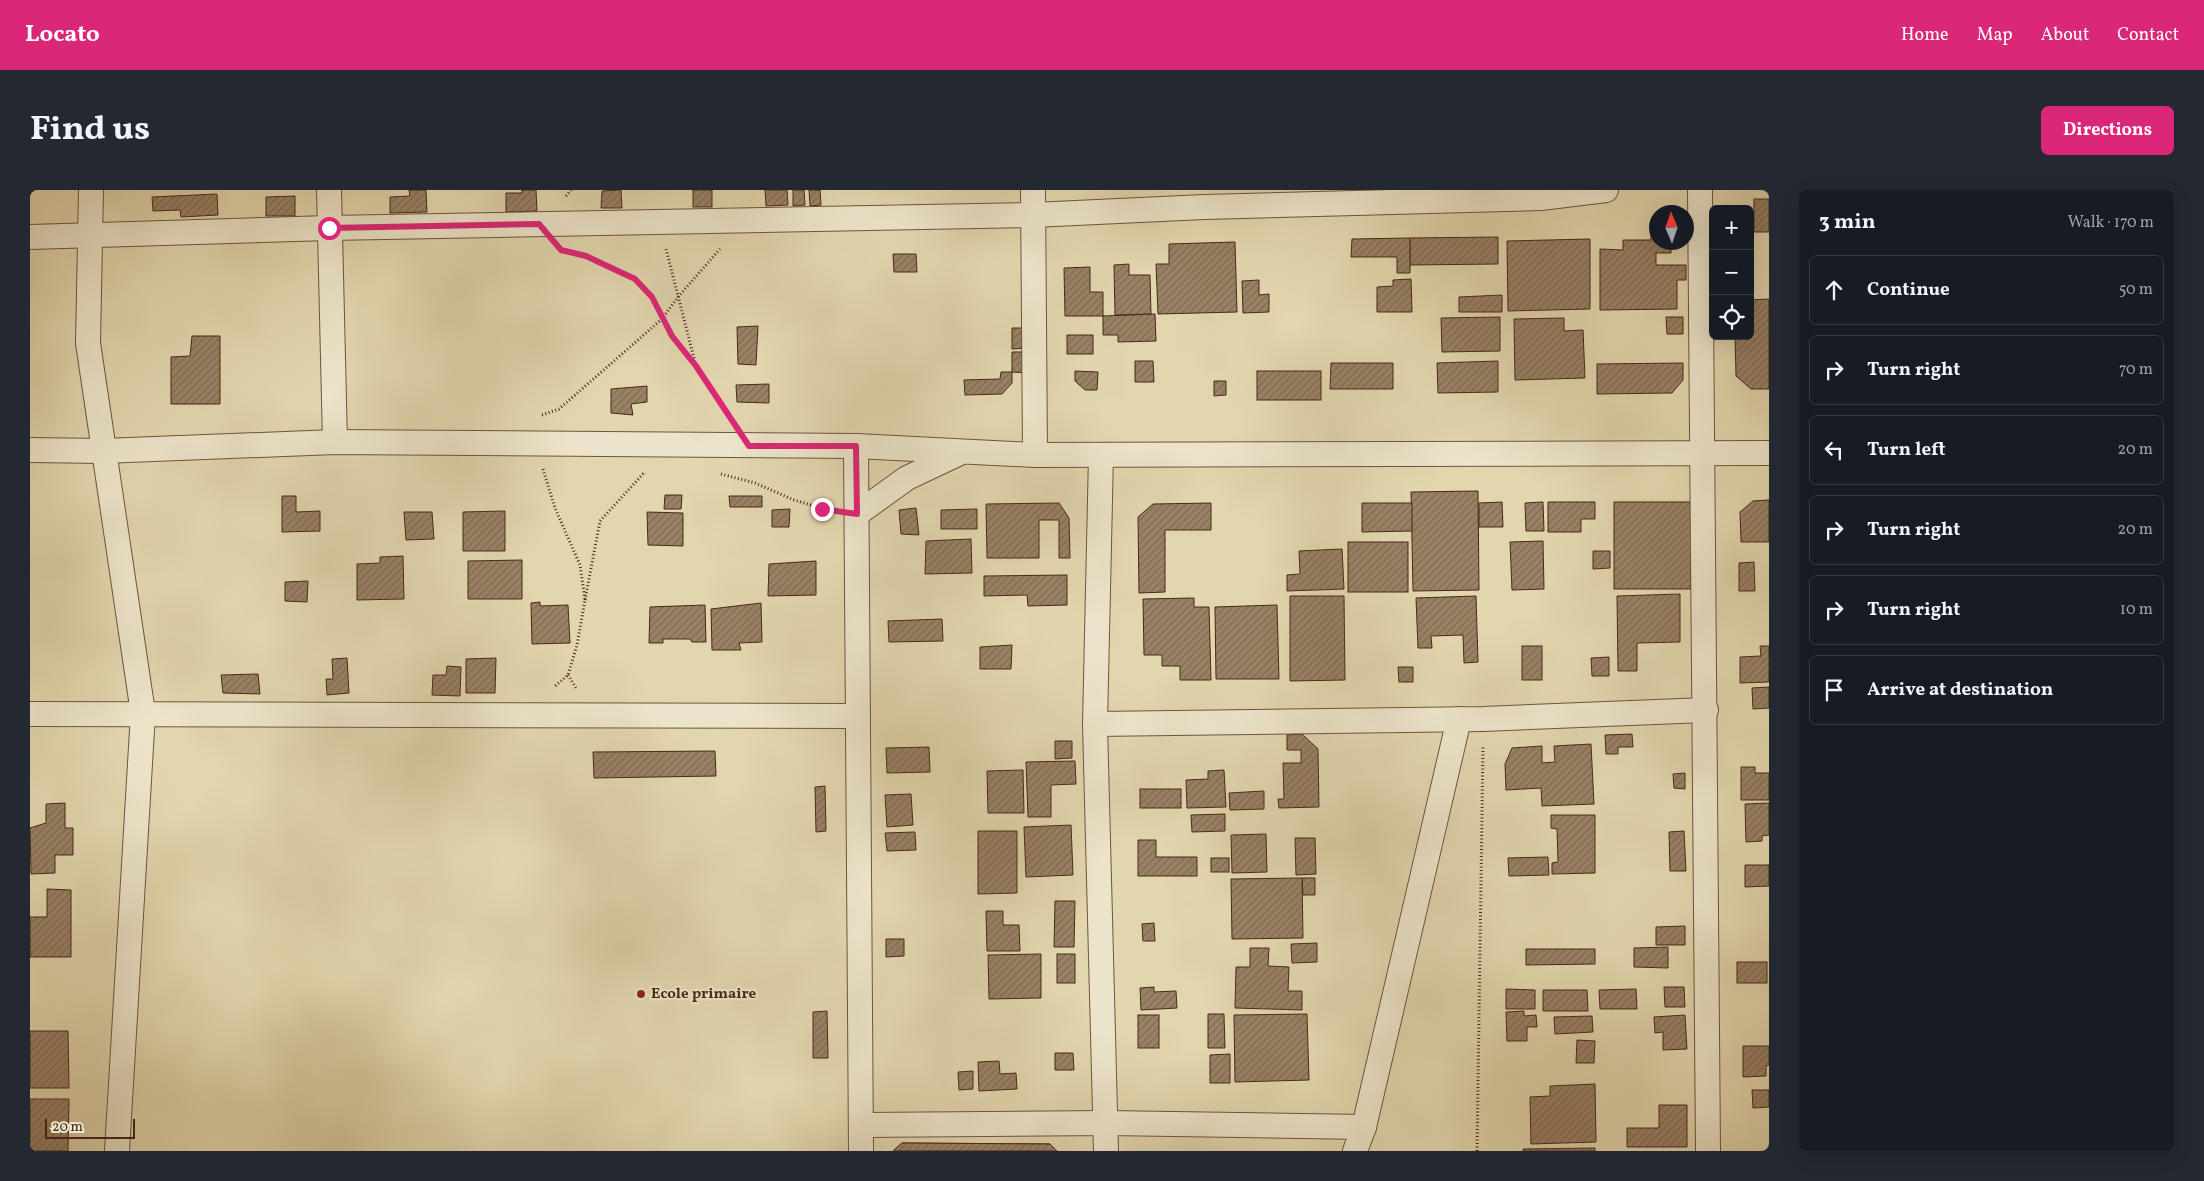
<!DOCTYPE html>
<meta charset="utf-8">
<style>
:root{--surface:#171b24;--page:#242831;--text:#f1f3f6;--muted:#9ea1a6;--line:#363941;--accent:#db2777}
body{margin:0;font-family:Vollkorn,serif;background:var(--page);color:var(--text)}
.controls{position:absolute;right:15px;top:15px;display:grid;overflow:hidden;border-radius:8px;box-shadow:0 5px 20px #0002}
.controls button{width:45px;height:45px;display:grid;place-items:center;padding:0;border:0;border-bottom:1px solid var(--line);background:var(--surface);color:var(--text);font:25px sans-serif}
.compass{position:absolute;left:1619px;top:15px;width:45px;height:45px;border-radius:50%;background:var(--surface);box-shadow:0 5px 20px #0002;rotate:358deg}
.scale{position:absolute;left:15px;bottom:12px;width:90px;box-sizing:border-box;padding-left:5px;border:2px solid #492818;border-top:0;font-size:14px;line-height:18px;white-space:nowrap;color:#492818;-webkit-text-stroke:4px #ece4ca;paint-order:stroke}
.stop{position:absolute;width:15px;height:15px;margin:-11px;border:4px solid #db2777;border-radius:50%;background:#fff}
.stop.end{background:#db2777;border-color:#fff;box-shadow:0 1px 5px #0008}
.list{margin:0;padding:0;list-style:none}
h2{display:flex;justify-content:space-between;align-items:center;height:65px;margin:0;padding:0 20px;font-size:21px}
h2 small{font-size:16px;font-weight:400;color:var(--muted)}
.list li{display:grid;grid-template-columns:32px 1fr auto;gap:15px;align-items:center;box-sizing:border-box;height:70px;margin:0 10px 10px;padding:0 10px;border:1px solid var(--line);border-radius:8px}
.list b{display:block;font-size:19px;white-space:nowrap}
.list em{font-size:16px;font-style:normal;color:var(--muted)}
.icon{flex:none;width:28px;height:28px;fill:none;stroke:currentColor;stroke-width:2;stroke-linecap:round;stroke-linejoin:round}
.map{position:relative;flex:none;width:1739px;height:961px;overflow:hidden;border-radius:8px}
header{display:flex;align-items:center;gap:30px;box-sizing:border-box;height:70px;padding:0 25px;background:var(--accent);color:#fff}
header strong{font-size:24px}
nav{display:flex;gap:28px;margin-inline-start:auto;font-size:18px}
.intro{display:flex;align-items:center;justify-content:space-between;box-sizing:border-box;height:120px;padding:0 30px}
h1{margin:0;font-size:35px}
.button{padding:12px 22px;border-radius:8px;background:var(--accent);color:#fff;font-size:18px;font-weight:700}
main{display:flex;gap:30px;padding:0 30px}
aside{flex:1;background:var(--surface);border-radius:8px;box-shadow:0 5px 20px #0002}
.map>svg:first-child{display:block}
</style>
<header>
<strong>Locato</strong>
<nav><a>Home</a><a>Map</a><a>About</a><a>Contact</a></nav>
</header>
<div class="intro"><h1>Find us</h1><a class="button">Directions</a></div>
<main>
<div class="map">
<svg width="1739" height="961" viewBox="0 0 1739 961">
<defs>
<pattern id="building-hatch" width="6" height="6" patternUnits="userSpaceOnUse" patternTransform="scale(1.25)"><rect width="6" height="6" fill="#998266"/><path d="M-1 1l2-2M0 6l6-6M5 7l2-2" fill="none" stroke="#7f6a53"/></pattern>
</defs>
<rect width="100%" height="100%" fill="#e2d6ae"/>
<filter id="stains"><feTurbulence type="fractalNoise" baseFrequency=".004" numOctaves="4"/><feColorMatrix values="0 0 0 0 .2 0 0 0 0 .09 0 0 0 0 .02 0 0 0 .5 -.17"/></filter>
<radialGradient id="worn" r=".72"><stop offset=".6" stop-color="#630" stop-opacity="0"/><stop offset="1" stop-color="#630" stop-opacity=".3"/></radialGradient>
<g fill="url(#building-hatch)" stroke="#492818">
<polygon points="379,0 396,0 397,22 360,23 360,7 380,6"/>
<polygon points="492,0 506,0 507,21 476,22 476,3 492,3"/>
<polygon points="591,0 592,18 571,18 572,1"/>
<rect x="663" y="0" width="19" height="17"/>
<polygon points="735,0 757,0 758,15 736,16"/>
<polygon points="763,0 774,0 775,15 763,16"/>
<polygon points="779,0 790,0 791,15 780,16"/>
<polygon points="187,4 188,25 151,27 150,20 123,21 122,7"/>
<polygon points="265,6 265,26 236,26 236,7"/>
<rect x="1724" y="9" width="15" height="33"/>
<polygon points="1621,41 1626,41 1626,52 1641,52 1641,63 1626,63 1626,75 1656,75 1656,90 1647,90 1647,119 1570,120 1570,59 1593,60 1593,50 1621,50"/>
<polygon points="1468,47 1468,74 1380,75 1380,48"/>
<polygon points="1380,48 1380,83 1367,83 1367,67 1321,67 1322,49"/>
<polygon points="1560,49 1560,119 1478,121 1477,51"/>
<polygon points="1205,52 1207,122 1128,124 1126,74 1139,74 1139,54"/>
<polygon points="863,64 886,64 887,82 864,82"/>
<polygon points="1099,74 1099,85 1120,85 1121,124 1085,125 1084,75"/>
<polygon points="1060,77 1060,102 1073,102 1073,126 1035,126 1034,78"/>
<polygon points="1381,89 1382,122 1347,122 1347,97 1363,96 1363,90"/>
<polygon points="1229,90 1229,105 1239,104 1239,122 1213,123 1212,91"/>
<polygon points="1472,105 1472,122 1429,122 1429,107"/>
<polygon points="1739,109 1739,199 1721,199 1706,186 1705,146 1720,146 1720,110"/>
<polygon points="1125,124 1126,151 1088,152 1088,145 1073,145 1073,126"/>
<polygon points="1470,127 1470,161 1412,162 1411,128"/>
<polygon points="1636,127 1653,127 1653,144 1637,144"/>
<polygon points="1534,128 1534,141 1553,140 1555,188 1485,190 1484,129"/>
<polygon points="728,136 726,175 708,174 707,137"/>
<polygon points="982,138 997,138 998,158 982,159"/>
<rect x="1037" y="145" width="26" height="19"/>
<polygon points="162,146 190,146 190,214 141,214 141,167 160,166"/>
<polygon points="982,162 999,162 998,183 982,182"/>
<polygon points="1105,171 1123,171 1124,192 1105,192"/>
<polygon points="1468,171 1468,202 1408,203 1407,173"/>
<polygon points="1301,173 1363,173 1363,199 1300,199"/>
<polygon points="1653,173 1653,190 1642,203 1567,204 1567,174"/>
<polygon points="1045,181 1068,182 1067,200 1055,200 1045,191"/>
<rect x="1227" y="181" width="64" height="29"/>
<polygon points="971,182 982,182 982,193 972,204 935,205 934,190 970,189"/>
<polygon points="1184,191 1196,191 1196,205 1184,206"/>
<polygon points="739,194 739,213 707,212 706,195"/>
<polygon points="617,196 617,212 601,214 603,225 581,223 581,199"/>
<polygon points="1448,301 1449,400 1383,401 1381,302"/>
<polygon points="635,305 652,305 651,319 634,319"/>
<polygon points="252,306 266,306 266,322 290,321 290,341 252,342"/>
<polygon points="699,306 732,306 732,317 700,317"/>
<polygon points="1739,310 1739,352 1711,352 1710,322 1723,311"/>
<polygon points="1472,312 1473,337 1449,337 1449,313"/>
<polygon points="1513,312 1514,341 1496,341 1495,313"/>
<polygon points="1518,312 1565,312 1565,329 1551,329 1551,342 1518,342"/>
<rect x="1584" y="312" width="77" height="87"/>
<polygon points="1029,313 1039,328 1040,368 1029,368 1029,330 1009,330 1009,368 957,368 956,314"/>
<polygon points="1181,313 1181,340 1135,340 1135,402 1109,403 1108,327 1123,314"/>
<polygon points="1332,313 1382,313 1382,341 1332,342"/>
<polygon points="886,318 889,345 871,344 869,320"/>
<polygon points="760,319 759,337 742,337 742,320"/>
<polygon points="947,319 947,339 911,339 911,320"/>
<polygon points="475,321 475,361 433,361 433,322"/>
<polygon points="374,322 402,322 404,349 376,350"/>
<polygon points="617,322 653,323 653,356 618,355"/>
<polygon points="941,349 942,383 895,384 896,351"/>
<polygon points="1513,351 1514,399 1482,400 1480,352"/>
<rect x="1318" y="352" width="60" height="50"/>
<polygon points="1312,359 1314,399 1257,401 1257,385 1270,384 1269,361"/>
<polygon points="1563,361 1580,361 1580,378 1563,379"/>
<polygon points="373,366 374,409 327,410 327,374 350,373 350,367"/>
<polygon points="492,370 492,409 438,409 438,371"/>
<polygon points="786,371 786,405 738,406 739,374"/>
<polygon points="1724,372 1725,401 1709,401 1709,373"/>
<polygon points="1037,385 1037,415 998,416 997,405 954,406 954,386"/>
<polygon points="278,391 277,412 255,411 255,392"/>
<polygon points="1650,404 1650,452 1607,453 1607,481 1588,481 1587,406"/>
<polygon points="1260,406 1314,406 1315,490 1260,491"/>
<polygon points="1446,406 1448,472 1434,473 1433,445 1401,446 1402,458 1388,458 1386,408"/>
<polygon points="1164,408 1164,417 1179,417 1181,490 1150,490 1150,476 1132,476 1132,465 1114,465 1113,409"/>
<polygon points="510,412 510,416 538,415 540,453 502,454 501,413"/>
<polygon points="731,413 732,452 709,453 711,460 682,460 681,419"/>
<polygon points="675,415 676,452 662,452 660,449 633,449 633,453 619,453 620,417"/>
<polygon points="1247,415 1249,489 1186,489 1185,417"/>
<polygon points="912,429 913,451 859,452 858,431"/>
<polygon points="982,455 981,479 950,479 950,457"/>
<rect x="1492" y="456" width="20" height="34"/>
<polygon points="1730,456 1739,456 1739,492 1710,493 1710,467 1731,466"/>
<polygon points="1579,467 1579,486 1562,486 1561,468"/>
<polygon points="317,468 319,503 297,505 296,489 303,489 302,469"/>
<polygon points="466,468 465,503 436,503 436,469"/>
<polygon points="417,476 431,477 430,506 402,505 403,485 416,485"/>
<polygon points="1368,477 1383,477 1383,492 1369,492"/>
<polygon points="228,484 230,504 193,503 191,485"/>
<polygon points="1739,497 1739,518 1723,519 1722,498"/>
<polygon points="1272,544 1288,559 1289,617 1249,618 1248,609 1254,609 1253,573 1271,573 1271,560 1257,560 1257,545"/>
<polygon points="1602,544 1603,557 1588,557 1588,564 1576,564 1575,545"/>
<polygon points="1025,551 1042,551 1042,568 1025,569"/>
<polygon points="1561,554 1564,614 1512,616 1511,598 1476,600 1475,574 1482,558 1512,556 1512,573 1525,572 1524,556"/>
<polygon points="899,557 900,582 857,583 856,558"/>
<polygon points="685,561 686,586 564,588 563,562"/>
<polygon points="1045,571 1046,594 1021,595 1021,627 998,627 996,572"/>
<polygon points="1711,577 1725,577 1725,583 1739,583 1739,610 1711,610"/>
<polygon points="993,580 994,623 958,623 957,581"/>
<polygon points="1194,580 1196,617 1157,618 1156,590 1178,589 1178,581"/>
<polygon points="1655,583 1655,599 1644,598 1643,584"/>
<polygon points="795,596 796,641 786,642 785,597"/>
<rect x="1110" y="599" width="41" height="19"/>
<polygon points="1234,601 1234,619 1200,620 1199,603"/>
<polygon points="881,604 883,635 857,637 855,605"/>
<polygon points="35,613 35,638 43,638 43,665 25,665 25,683 1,684 0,638 16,633 16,614"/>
<polygon points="1739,613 1739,645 1732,646 1732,651 1716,652 1715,614"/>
<polygon points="1195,624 1195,641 1162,642 1161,625"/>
<polygon points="1521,625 1565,625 1565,683 1522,684 1522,673 1528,672 1527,639 1521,638"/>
<polygon points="1041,635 1043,685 996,687 994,637"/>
<polygon points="948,641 987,641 987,703 948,704"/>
<polygon points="1654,641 1656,681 1640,681 1639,642"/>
<polygon points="885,642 886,660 857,661 855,643"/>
<polygon points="1236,644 1237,682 1202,683 1201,645"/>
<polygon points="1265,648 1285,648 1286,684 1266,685"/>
<polygon points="1108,650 1126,650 1126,667 1167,667 1167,686 1108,686"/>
<polygon points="1518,667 1519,685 1479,686 1478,668"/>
<rect x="1181" y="668" width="18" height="14"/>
<polygon points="1715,675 1739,675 1739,696 1715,697"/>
<polygon points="1272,688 1285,688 1285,705 1273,705"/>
<polygon points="1272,688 1273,748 1202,749 1201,689"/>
<polygon points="17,699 41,700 41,767 0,767 0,727 17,727"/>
<polygon points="1025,711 1045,711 1044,757 1024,757"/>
<polygon points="956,721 973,721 973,735 989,735 990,761 957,761"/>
<polygon points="1124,733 1125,751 1113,751 1112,734"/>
<polygon points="1655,736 1655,755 1626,755 1626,737"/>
<polygon points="856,749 874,749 874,766 856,767"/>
<polygon points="1287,753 1287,772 1262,773 1261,754"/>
<polygon points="1638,757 1638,778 1604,777 1604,758"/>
<polygon points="1220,758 1239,758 1238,776 1259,777 1258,801 1272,801 1272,820 1205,818 1206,777 1220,777"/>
<polygon points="1496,759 1565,759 1565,774 1496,775"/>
<polygon points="1011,764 1011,808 959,809 958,765"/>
<rect x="1027" y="764" width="18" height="29"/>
<rect x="1707" y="772" width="30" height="21"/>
<polygon points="1124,797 1124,802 1146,801 1147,818 1111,820 1110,798"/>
<polygon points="1634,797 1654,797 1655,817 1635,817"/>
<polygon points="1476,799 1505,800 1505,819 1476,819"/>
<polygon points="1606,799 1607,819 1570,819 1569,800"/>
<polygon points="1513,800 1557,800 1558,821 1513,821"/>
<polygon points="797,821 798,868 783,868 783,822"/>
<polygon points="1494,821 1494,826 1506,825 1507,837 1497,837 1497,851 1477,851 1476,822"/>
<polygon points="1178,824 1194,824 1195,858 1178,858"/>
<polygon points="1277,824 1279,890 1205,892 1204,825"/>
<rect x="1108" y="825" width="21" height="33"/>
<polygon points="1655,825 1657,859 1633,860 1633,842 1625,843 1624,827"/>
<polygon points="1562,826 1563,842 1525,844 1524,827"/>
<polygon points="0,841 38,841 39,898 0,898"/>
<polygon points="1547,850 1565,851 1564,873 1546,873"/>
<polygon points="1713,856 1739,856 1739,875 1736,876 1736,886 1713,887"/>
<polygon points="1025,863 1043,863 1044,880 1025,880"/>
<polygon points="1200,864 1200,893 1180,893 1180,865"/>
<polygon points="969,871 970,884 986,883 987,899 949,901 948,872"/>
<polygon points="943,881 943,899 929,900 928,882"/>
<polygon points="1565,894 1566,952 1501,954 1500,907 1520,906 1520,896"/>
<polygon points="1722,900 1739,900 1739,917 1723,918"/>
<polygon points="0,909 39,909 38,961 0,961"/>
<polygon points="1629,915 1657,915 1657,957 1597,957 1597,938 1629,938"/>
<polygon points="872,953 1020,954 1027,961 863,961"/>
<polygon points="872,953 1020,954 1027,961 863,961"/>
<polygon points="1565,958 1565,961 1493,961 1493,959"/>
</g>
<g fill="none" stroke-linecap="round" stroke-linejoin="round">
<defs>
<g id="street">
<polyline points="61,0 58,153 113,523 87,961"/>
<polyline points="299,0 305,252"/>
<polyline points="1003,0 1005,265"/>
<polyline points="1670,0 1678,961"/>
<polyline points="0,47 299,38 1003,25 1174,17 1511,8 1576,0"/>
<polyline points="826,256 831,961"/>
<polyline points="0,260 73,261 305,252 826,256 1005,265 1739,263"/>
<polyline points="1071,265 1065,534 1076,961"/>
<polyline points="827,324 877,288 930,263"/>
<polyline points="0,524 828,526"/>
<polyline points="1065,534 1453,529 1676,520"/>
<polyline points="831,935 1077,933 1334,937"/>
<polyline points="1325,961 1334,937 1429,529"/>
</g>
</defs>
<use href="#street" stroke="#6f543e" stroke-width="26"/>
<g stroke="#492818" stroke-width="3" stroke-dasharray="1 2.5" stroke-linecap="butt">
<polyline points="536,6 541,0"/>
<polyline points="636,59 666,176 700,229"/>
<polyline points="541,63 556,66 605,89 622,107 643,146 664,173"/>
<polyline points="512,225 529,219 632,129 648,107 690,59"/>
<polyline points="513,279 525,318 550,375 555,410 547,455 538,485 524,497"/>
<polyline points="691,284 725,293 764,310 801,321"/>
<polyline points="555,410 570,331 613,284 616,284"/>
<polyline points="538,485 546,498"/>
<polyline points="1447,961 1453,557"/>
</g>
<use href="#street" stroke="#ece4ca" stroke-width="24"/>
</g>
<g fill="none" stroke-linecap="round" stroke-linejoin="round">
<polyline stroke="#db2777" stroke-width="6" points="299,38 509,34 531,60 556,66 605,89 622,107 642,146 666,176 719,256 826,256 827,324 792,319"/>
</g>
<circle fill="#8f2418" stroke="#ece4ca" stroke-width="2" cx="611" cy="804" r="5"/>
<g text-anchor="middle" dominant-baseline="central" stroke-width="4.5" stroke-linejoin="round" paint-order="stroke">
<g font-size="15" font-weight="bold" fill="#492818" stroke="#ece4ca" text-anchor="start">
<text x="621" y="804">Ecole primaire</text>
</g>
</g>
<rect width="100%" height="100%" filter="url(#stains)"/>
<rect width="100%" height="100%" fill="url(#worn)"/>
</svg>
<div class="controls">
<button>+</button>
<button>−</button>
<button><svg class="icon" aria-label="locate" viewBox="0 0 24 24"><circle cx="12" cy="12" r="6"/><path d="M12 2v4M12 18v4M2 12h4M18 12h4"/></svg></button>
</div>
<svg class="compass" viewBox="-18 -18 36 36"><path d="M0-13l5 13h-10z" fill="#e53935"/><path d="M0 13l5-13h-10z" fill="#9ea1a6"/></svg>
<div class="scale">20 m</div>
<div class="stop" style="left:299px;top:38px"></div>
<div class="stop end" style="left:792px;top:319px"></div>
</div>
<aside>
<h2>3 min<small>Walk · 170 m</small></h2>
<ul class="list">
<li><svg class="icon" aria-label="ahead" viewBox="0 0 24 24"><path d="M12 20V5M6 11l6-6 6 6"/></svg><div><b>Continue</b></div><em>50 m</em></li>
<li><svg class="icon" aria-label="right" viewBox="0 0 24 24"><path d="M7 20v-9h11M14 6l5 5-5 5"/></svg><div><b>Turn right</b></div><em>70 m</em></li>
<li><svg class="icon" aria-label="left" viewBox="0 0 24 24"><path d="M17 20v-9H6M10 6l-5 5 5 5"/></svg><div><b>Turn left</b></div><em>20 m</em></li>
<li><svg class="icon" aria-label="right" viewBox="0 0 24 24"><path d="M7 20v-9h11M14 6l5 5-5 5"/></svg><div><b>Turn right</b></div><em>20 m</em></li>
<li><svg class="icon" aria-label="right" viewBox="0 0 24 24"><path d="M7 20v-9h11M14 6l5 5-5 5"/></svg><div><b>Turn right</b></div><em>10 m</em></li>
<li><svg class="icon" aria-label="arrive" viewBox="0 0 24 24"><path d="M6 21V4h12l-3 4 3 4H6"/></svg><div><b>Arrive at destination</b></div></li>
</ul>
</aside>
</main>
